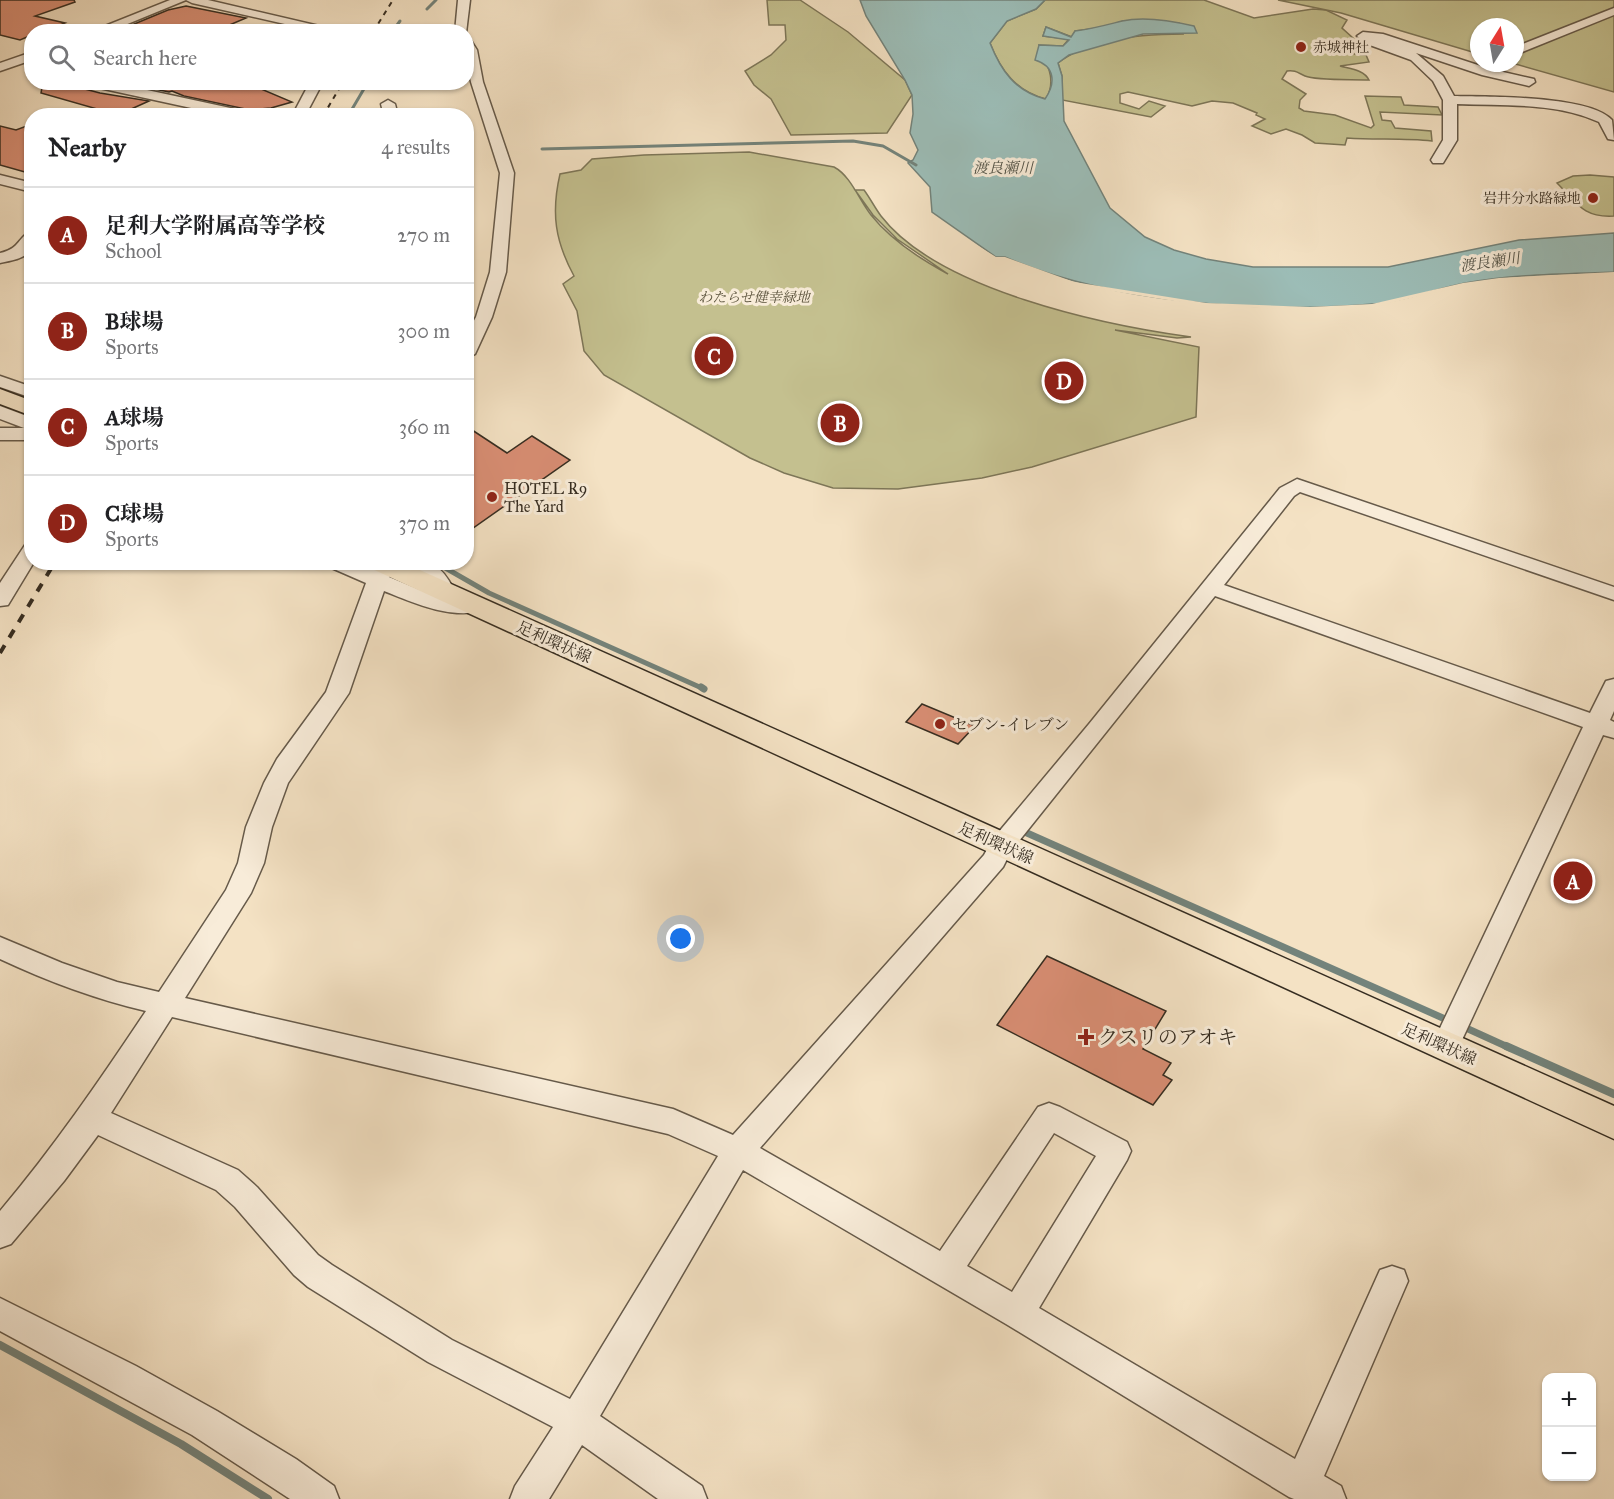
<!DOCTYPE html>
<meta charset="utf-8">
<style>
:root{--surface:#fff;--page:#f2f2f2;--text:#202124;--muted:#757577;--line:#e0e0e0;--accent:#8f2418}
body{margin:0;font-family:"IM FELL Great Primer","Noto Serif JP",serif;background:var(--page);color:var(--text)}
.controls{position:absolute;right:18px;bottom:18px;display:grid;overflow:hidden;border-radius:12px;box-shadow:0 2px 4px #0004}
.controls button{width:54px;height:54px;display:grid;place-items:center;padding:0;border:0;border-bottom:2px solid var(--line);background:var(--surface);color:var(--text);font:30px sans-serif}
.compass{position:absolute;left:1470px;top:18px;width:54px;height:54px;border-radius:50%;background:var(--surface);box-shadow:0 2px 4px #0004;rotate:11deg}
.you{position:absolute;left:681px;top:939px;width:21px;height:21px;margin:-15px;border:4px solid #fff;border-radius:50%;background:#1a73e8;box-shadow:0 0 0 9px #1a73e833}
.badge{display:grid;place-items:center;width:39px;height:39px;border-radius:50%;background:var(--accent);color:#fff;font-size:20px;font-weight:700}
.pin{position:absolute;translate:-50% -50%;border:3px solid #fff;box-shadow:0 2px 6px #0006}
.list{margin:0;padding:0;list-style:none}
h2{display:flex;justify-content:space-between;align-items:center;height:78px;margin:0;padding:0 24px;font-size:26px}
h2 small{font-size:20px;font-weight:400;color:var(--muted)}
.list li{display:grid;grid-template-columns:39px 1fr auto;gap:18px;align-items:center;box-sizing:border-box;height:96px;padding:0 24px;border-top:2px solid var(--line)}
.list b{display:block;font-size:22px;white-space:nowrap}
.list p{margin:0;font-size:20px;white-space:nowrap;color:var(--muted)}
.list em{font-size:20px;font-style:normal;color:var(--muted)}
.icon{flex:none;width:33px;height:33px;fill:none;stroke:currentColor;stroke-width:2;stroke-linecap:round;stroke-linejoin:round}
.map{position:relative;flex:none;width:1614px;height:1499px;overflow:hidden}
.search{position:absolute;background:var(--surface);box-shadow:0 2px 4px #0004;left:24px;top:24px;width:450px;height:66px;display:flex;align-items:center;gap:15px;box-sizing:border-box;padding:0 21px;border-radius:24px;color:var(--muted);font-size:22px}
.panel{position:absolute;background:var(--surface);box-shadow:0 2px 4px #0004;left:24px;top:108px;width:450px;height:462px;border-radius:24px}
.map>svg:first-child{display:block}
</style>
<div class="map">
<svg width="1614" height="1499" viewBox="0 0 1614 1499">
<rect width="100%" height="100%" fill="#f4e2c4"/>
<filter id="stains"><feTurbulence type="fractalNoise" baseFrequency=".00333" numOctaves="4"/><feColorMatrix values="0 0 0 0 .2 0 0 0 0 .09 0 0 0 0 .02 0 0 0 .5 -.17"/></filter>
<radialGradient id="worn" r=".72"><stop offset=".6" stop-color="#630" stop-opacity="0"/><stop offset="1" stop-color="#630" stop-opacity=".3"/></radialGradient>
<g fill="#c4c08f" stroke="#7d7658" stroke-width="1.5">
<polygon points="767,0 800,0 848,32 905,80 912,95 887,133 791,135 771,99 754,85 745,71 771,55 786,40 785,25 769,25"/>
<path d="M1045,0h159l50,18 59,-9 13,1 21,10 -5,8 11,10 -7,1 8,15 12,1 3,7 -29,4c11,3 24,4 29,14 -15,-1 -52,1 -64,-4 -7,-3 -9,-6 -18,-5l-5,8 24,15 -6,6 -1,8 5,3 31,4 36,13 3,-3 -9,-29 36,1 3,8 34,2 4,8 -62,-3 2,8 9,1 4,7 36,3 1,10c-29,-3 -57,-1 -85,-3l-2,7 -30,-2 -13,-8 -16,-6 -15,5 -19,-8 13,-7 -9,-4 1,-2 -24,-10 -21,-2 -20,5 -64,-14 -8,2v9l19,6 10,-8 16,5 -14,11 -89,-17v-24l-4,-13c32,-25 86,-29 125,-29l-4,-11 -56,-2 -16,6 -32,4 -3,6 -26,-10 -3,9 26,3 -6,7 -24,-1c8,19 18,35 7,54 -30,-8 -45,-28 -56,-56l17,-22 29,-12z"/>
<polygon points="1278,0 1614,0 1614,92 1512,63 1515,63 1515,27 1479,27 1479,54 1341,13"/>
<path d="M749,152l85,15c17,9 25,33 37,48 20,25 49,44 77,59l-51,-35 -24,-24 -18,-25h9c6,8 11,18 17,26 57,74 222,109 310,121l-14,1 -62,-8 84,17 -3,70 -164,50 -50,11 -84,11 -65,-1 -49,-15 -34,-15 -146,-83 -20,-24 -7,-40 -14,-27 11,-8c-19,-35 -23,-63 -14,-102l21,-4 11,-11 52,-4z"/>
<path d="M1590,175l24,2v39c-31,2 -37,-13 -57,-33l16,-7z"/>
</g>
<path fill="#9cbdb7" stroke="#73837b" stroke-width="1.5" d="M860,0h185l-9,9 -29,12 -17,22c11,28 25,48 55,56 11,-16 10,-33 -10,-39l4,-15 24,1 6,-6 -26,-4 3,-9 25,10 4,-6c17,-2 31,-6 47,-10 22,-5 51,0 72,5l3,7 -54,1 -74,21 -11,8 4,13 2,45 46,87 35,29 29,13 32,9 47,8h135l131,-27 95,-7v39c-50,2 -100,2 -149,11 -31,6 -62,19 -93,21 -112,10 -264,-2 -367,-47h-9l-64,-45 -2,-25 -22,-24 5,-3 5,-10 -8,-17 3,-19 -1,-19 -7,-15 -39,-64z"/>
<polygon fill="#f4e2c4" points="943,224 996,257 1005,257 1074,282 1206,303 1310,307 1372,304 1463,283 1499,278 1614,272 1614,275 1500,280 1463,286 1373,307 1310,310 1206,306 1073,285 1005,260 995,260"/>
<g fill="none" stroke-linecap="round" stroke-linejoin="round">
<g stroke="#73837b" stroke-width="3">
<polyline points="427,9 436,0"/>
<polyline points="392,32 400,21"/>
<polyline points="348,116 368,82"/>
<polyline points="542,149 853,141 883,146 916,165"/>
</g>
<polyline stroke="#73837b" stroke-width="5" points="435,562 489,593 704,689"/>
<g stroke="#73837b" stroke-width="7">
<polyline points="701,687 704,689"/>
<polyline points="1027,833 1445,1019"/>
<polyline points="1466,1028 1510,1048"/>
</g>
<g stroke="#73837b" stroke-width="8">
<polyline points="1506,1046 1614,1094"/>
<polyline points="0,1345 181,1444 268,1499"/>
</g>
</g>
<g fill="#d98e74" stroke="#362d21" stroke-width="1.5">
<polygon points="0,0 74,0 75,2 35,16 65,23 42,32 32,32 32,35 20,40 0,35"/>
<polygon points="186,6 246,18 213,32 115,32 168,10"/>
<polygon points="43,82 58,82 100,93 149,101 118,115 41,93"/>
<polygon points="150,82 266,82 261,89 292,102 271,108 250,110 184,96 172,91 169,92 140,86"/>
<polygon points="32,124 32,174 0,165 0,126 16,130"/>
<polygon points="466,426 507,453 532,436 570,460 466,533"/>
<polygon points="922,704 975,726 958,744 906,722"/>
<polygon points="1047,956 1166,1011 1143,1049 1171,1063 1163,1075 1172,1080 1153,1105 997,1025"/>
</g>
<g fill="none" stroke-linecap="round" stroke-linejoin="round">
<defs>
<g id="minor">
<polygon points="170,0 186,0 108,32 90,32"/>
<polygon points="186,0 208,0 345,32 320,32 192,3"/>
<polygon points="458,0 470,0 466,33 455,32"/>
<polygon points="1614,8 1614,15 1515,55 1515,47"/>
<path d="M1363,32l20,2 107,35 44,10 1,3 -6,4 -47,-11 -66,-22 27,23 11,20c35,1 135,-1 158,24l2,20 -6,-1 -9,-17c-43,-20 -95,-16 -142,-18v36l-14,23h-10l-2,-3 12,-20v-40l-10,-19 -22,-21 -44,-16 -10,-8z"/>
<polygon points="466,38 470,39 477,50 483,82 514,173 506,272 492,317 475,354 466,359 466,335 476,317 490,272 500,173 471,82 466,59"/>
<polygon points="32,52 32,60 0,71 0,63"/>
<polygon points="84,82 110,82 249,112 255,116 228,116 90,86"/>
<polygon points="310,82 323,82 305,116 292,116"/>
<polygon points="388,100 395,104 398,116 384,116 381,104"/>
<polygon points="0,175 32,183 32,192 0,184"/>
<path d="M32,232c0,26 -9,26 -32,31v-10c21,-4 18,-18 32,-21z"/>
<polygon points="0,376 32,387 32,398 0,387"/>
<polygon points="0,406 32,418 32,440 0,440 0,428 24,428 0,419"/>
<path d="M1297,479l317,108v13l-314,-108 -6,4 -70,89 366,128 16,-32 8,-2v32l-4,9 4,2v16l-11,-3 -148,320 -10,4 -10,-4 -4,-8 152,-320 -368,-131 -204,255 -8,16 -243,281 180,103 98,-144 11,-4 11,4 67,35 4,9 -4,9 -88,148 256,151 85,-189 12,-4 12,4 4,11 -84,195 17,10 5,13h-52l-5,-2 -283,-173 -263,-154 -143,246 102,70 5,13h-49l-76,-54 -33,54h-39l5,-13 38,-59 -125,-65 -120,-75 -14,-12 -59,-68 -19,-17 -118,-55 -34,46 -53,63 -11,4v-37c54,-64 100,-131 146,-200 -51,-12 -99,-30 -146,-52v-22l62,26 55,19 42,10 67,-102 12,-27 8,-36 18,-44 13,-24 49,-67 40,-109 -39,-17 -3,-4h29l18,8 2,-8h21l-5,15 45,19 48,5 3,5 -3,5c-33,8 -68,-8 -98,-20l-35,102 -61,90 -16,44 -8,36 -13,30 -66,105 488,111 60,26 251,-280 8,-15 97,-116 191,-236zM172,1017l496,117 50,22 -148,243 -118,-59 -120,-75 -14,-10 -61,-68 -19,-17 -127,-57zM1054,1133l42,23 -84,136 -45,-26z"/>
<polygon points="32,543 32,562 34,562 8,605 0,606 0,583 25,545"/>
<path d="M403,562c28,0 38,1 51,28l-3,5 -8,1 -8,-1 -7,-14z"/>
<polygon points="0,1298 136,1366 217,1411 296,1459 334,1486 339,1499 290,1499 192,1435 0,1331"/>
</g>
<g id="major">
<polygon points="0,389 32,401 32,416 0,404"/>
<polygon points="366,562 402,562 1614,1106 1614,1139 370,568"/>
</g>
</defs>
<use href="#minor" stroke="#665a4a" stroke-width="3"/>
<use href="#major" stroke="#362d21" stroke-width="3"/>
<use href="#minor" fill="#f8ecd9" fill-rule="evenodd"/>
<use href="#major" fill="#f4e2c4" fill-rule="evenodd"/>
<g stroke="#362d21" stroke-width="2" stroke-dasharray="5 5" stroke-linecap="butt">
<polyline points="373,32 393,0"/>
<polyline points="323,116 343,82"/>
</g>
<polyline stroke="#362d21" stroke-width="4" stroke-dasharray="9 9" stroke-linecap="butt" points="0,653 55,562"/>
</g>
<g fill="#8f2418" stroke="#f8ecd9" stroke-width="2">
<circle cx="1301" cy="47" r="6"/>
<circle cx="1593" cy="198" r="6"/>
<circle cx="492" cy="497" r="6"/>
<circle cx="940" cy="724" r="6"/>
<path d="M1083 1028h6v6h6v6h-6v6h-6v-6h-6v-6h6z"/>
</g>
<g text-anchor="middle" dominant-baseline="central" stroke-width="6" stroke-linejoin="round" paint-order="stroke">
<g font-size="14" fill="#362d21" stroke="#f8ecd9" text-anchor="start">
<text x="1313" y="47">赤城神社</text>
<text x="1581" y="198" text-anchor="end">岩井分水路緑地</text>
</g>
<g font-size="14" font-style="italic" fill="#5a523c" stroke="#f8ecd9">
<text x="754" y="297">わたらせ健幸緑地</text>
</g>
<g font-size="15" font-style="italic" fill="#505146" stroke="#f8ecd9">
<text x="1003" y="168">渡良瀬川</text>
<text transform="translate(1490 262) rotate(-8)">渡良瀬川</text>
</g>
<g font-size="16" fill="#362d21" stroke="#f8ecd9" text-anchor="start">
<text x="504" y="488">HOTEL R9<tspan x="504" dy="18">The Yard</tspan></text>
<text x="952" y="724">セブン-イレブン</text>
</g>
<g font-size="16" fill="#362d21" stroke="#f8ecd9">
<text transform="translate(554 642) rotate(24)">足利環状線</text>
<text transform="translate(996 843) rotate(24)">足利環状線</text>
<text transform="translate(1439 1044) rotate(24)">足利環状線</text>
</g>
<g font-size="20" fill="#362d21" stroke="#f8ecd9" text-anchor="start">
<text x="1098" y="1037">クスリのアオキ</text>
</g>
</g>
<rect width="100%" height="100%" filter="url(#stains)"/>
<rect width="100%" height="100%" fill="url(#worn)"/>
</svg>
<div class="controls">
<button>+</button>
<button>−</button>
</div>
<svg class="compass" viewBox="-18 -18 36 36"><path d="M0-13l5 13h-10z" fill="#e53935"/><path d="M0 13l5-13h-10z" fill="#757577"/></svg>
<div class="you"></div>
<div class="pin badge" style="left:1573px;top:881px">A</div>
<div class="pin badge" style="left:840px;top:423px">B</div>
<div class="pin badge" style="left:714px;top:356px">C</div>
<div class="pin badge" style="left:1064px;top:381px">D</div>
<div class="search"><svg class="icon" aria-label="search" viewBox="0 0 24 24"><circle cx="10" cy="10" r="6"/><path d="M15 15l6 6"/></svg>Search here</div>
<section class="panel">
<h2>Nearby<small>4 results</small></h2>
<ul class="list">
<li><span class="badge">A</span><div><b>足利大学附属高等学校</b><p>School</p></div><em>270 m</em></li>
<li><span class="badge">B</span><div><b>B球場</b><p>Sports</p></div><em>300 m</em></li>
<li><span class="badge">C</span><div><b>A球場</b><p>Sports</p></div><em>360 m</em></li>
<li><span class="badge">D</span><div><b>C球場</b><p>Sports</p></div><em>370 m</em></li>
</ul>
</section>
</div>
